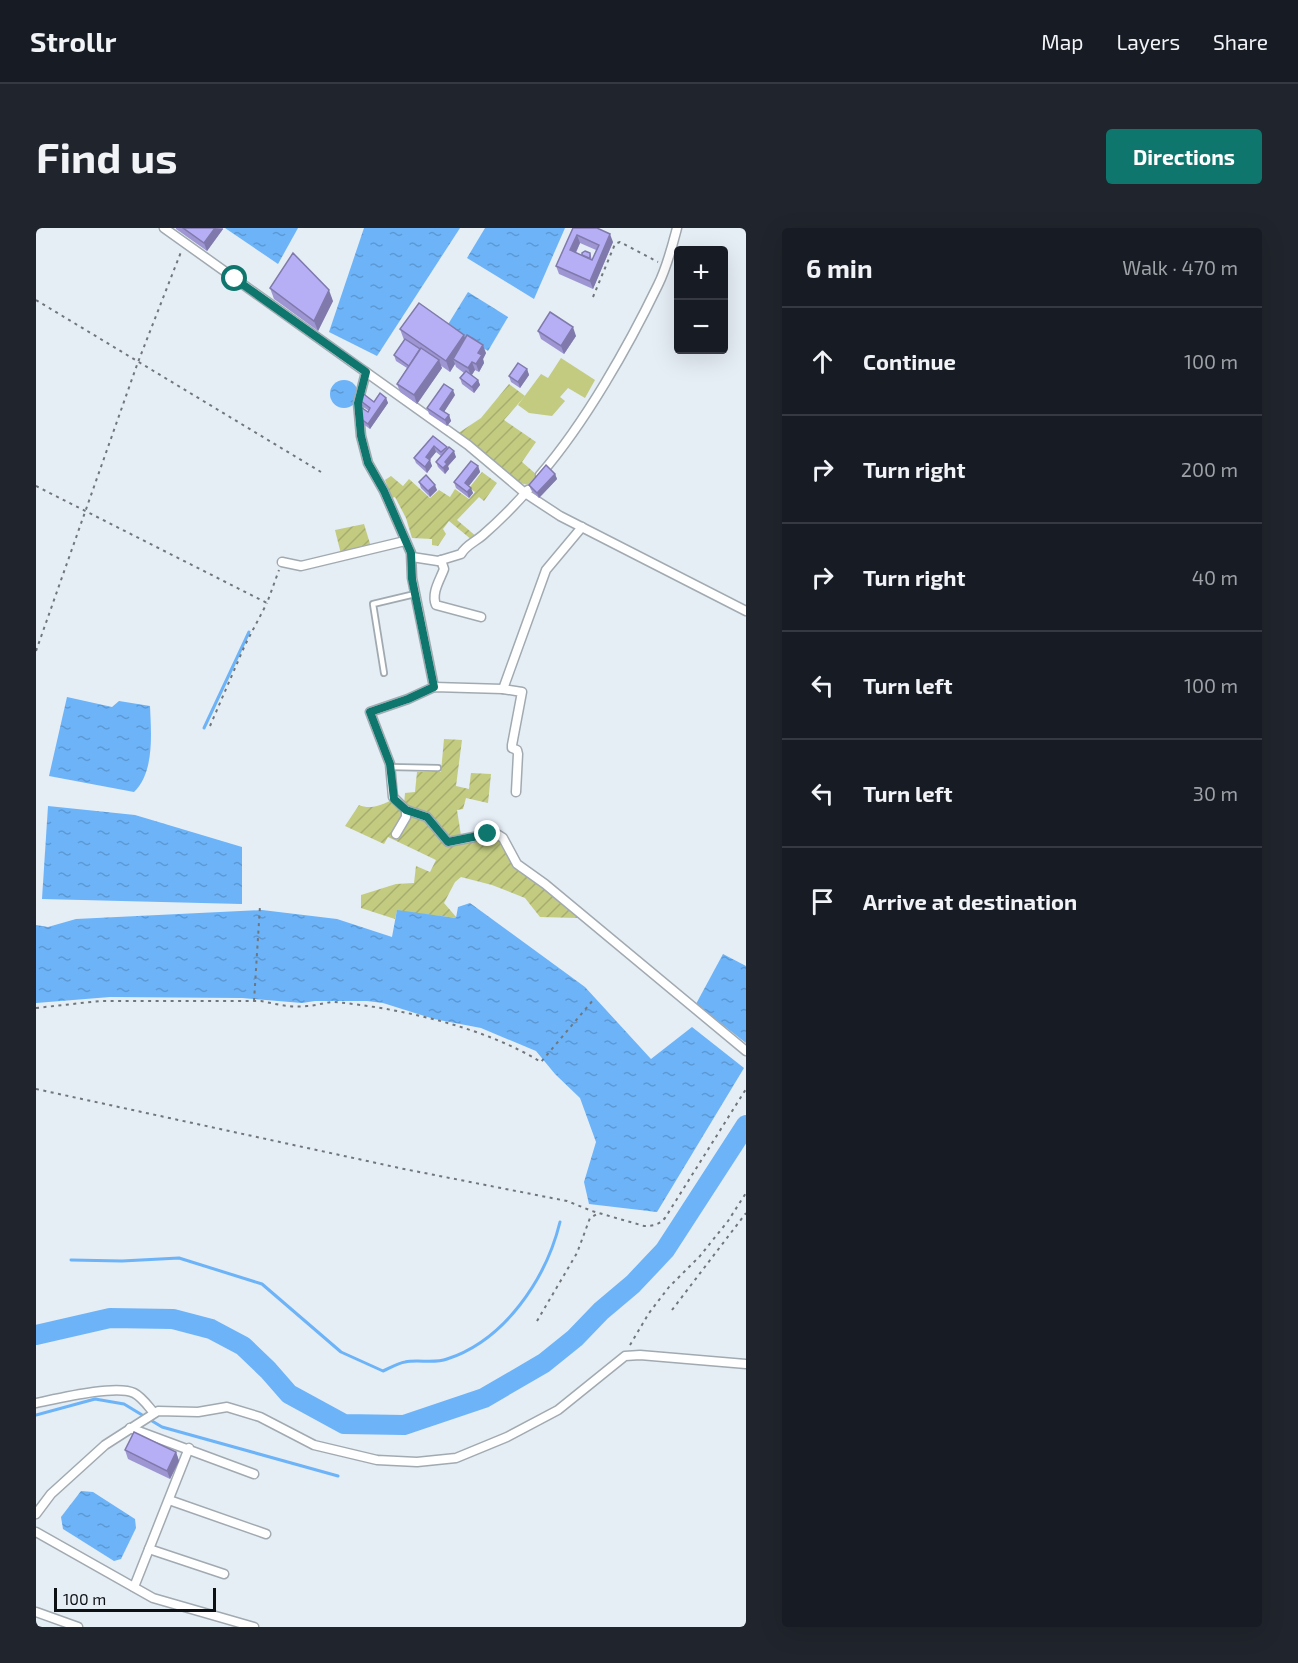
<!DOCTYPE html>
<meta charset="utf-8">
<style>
:root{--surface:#171b24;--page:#20242c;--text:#f1f3f6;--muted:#9ea1a6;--line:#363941;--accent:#0f766e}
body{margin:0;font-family:"Exo 2",sans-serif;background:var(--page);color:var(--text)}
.controls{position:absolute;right:18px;top:18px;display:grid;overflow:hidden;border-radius:6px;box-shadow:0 6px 24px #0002}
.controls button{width:54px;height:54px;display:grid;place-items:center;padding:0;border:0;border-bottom:2px solid var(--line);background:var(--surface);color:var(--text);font:30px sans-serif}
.scale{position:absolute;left:18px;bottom:15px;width:162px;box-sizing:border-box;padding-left:6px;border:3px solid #0e1114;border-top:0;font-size:16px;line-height:21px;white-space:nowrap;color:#0e1114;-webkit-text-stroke:4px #e5edf5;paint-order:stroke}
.stop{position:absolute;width:18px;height:18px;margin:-14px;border:4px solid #0f766e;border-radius:50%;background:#fff}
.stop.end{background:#0f766e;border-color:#fff;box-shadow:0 2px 6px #0008}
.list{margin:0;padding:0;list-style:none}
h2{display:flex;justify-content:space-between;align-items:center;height:78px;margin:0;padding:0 24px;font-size:26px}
h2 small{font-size:20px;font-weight:400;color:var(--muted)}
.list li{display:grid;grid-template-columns:39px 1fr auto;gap:18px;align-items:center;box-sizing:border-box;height:108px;padding:0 24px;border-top:2px solid var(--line)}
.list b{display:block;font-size:22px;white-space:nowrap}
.list em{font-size:20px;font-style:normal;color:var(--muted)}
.icon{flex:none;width:33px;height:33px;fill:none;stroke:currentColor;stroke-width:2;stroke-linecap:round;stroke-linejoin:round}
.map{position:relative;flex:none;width:710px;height:1399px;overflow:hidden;border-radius:6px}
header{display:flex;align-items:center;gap:36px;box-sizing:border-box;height:84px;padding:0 30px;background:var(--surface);border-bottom:2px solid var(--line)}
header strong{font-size:28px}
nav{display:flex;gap:33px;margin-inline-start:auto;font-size:21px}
.intro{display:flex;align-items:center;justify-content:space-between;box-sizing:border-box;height:144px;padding:0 36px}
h1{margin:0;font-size:42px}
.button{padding:15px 27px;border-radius:6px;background:var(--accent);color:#fff;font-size:21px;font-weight:700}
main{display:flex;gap:36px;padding:0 36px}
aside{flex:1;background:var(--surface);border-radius:6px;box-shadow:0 6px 24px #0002}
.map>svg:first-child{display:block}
</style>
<header>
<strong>Strollr</strong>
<nav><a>Map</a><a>Layers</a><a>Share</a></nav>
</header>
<div class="intro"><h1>Find us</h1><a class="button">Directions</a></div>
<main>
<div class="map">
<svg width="710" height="1399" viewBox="0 0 710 1399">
<defs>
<pattern id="garden-furrows" width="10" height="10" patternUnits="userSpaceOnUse" patternTransform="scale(1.5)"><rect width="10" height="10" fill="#c2cb80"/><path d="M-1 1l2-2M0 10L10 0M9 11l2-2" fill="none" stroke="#a6ad6e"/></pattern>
<pattern id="water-ripples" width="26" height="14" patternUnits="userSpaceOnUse" patternTransform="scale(1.5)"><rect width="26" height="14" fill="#6cb3f8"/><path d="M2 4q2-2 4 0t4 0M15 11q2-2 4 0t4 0" fill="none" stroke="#5c99d4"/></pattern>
</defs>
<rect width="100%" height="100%" fill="#e5edf5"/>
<polygon fill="#c2cb80" points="525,130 559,152 549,170 532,160 524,169 529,173 516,188 493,185 482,177 505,146 512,150"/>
<g fill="url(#garden-furrows)">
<polygon points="473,156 489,168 468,192 500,214 486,234 501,247 492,257 484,255 421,206 445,190"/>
<polygon points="446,244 461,255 448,273 443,269 421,292 441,309 436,312 413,293 407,301 410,306 402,318 396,317 396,311 376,310 370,290 359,269 356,270 349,252 355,248 367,258 373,251 394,270 403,262 414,269 419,261 433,271 439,264 433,260"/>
<polygon points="328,296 335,319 305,326 299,302"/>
<path d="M408,511l18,1 -6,46 13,3 2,-16 20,1 -3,29 -22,-5 -3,11 -6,1 5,32 33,-7 7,3 8,19 70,58 -2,3 -38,-1 -15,-19 -33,-13 -31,-8 -6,5 -11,21 13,15 -60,-7 -2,8 -34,-11v-13l35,-11 18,-1 2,-17 14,6 6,-12 -48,-23 -4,7 -39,-18 14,-21c11,5 23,0 33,-5l12,5 1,-12 10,-1 2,-20h24z"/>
</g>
<g fill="url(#water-ripples)">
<polygon points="189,0 262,0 242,36"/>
<polygon points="328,0 424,0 341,128 293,104"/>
<polygon points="449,0 529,0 498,71 431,30"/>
<polygon points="432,64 472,89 452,123 411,98"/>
<circle cx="308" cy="166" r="14"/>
<path d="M31,469l45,10 7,-6 31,5c1,26 5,66 -16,86l-85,-16z"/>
<polygon points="12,578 99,587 206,619 206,676 6,671"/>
<polygon points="434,675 549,759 615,831 656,799 708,840 621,984 553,976 548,954 560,914 544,870 519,846 500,823 445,800 398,791 347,775 331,773 279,773 266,775 206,770 74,769 0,775 0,697 12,699 40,691 226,682 301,691 356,709 361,682 420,690 422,679"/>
<polygon points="687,726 710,738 710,815 660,776"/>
<polygon points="45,1263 57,1264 99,1291 100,1300 85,1331 78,1333 27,1301 25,1289"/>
</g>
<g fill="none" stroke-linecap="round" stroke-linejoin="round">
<g stroke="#6cb3f8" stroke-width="3">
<polyline points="168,500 213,404"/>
<path d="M35,1032l51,1 57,-3 83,26 79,68 42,19c7,-3 15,-8 22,-9 13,-3 29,2 42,-3 58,-19 99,-80 113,-137"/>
<polyline points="0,1187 59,1171 88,1176 126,1199 302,1248"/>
</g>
<polyline stroke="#6cb3f8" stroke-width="20" points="0,1107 74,1090 137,1091 175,1101 207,1118 232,1142 253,1166 308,1196 368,1197 448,1170 508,1135 539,1110 565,1083 597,1056 629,1022 710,897"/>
<defs>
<g id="lane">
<polyline points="348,445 337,376 379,366"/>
<polyline points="354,539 402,540"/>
</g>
<g id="street">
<polyline points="128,0 432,217 489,265 524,288 710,383"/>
<polyline points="330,144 322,175 325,208 332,235 348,263 375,325 376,350 398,459"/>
<path d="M504,247c45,-52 88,-128 118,-190 9,-18 14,-38 19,-57"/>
<path d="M376,329l26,4 23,-7c5,-9 14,-12 22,-19 16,-14 31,-29 45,-45"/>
<path d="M405,332l3,9c-4,11 -13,24 -8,36l45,12"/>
<polyline points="246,334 265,338 369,313"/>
<polyline points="467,461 510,342 546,299"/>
<polyline points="370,582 391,589 412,614 459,605 467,610 481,636 509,656 710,823"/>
<polyline points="360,606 370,589 370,582 357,569 354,536 334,484 372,471 398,459 467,461 486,464 476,517 476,520 481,522 482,526 480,564"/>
<path d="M0,1175c20,-4 80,-19 98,-10 8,4 14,13 20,20"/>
<polyline points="94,1200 218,1246"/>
<polyline points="133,1272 230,1306"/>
<polyline points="0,1286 15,1266 69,1217 122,1183 162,1184 191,1179 224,1189 278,1217 341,1232 381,1234 420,1230 471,1209 522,1182 589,1128 604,1127 710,1136"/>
<polyline points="0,1304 117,1370 218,1399"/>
<polyline points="113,1321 188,1346"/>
<polyline points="98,1359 153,1220"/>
<polyline points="0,1384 42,1399"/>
</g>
</defs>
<use href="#lane" stroke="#a2aab1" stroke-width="8"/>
<use href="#street" stroke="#a2aab1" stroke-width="11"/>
<g stroke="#71767b" stroke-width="2" stroke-dasharray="3 4.5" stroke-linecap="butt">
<polyline points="557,69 579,16 584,14 622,34"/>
<polyline points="0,72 285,244"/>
<polyline points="0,258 231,375 243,342"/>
<polyline points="0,423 102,134 145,24"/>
<polyline points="174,498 209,417 231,375"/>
<polyline points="218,773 224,678"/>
<path d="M0,780l64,-7h161c15,3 30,7 46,5 9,0 18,-4 27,-4 66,6 150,25 207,60l53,-63"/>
<path d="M0,861l368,80 163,32 25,10 52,15c9,0 15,-1 21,-8l81,-129"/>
<polyline points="636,1082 710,985"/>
<polyline points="501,1093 541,1025 554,990 561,986"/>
<polyline points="594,1117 613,1085 633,1059 664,1028 692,993 710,965"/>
</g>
<use href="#lane" stroke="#fff" stroke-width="4.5"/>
<use href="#street" stroke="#fff" stroke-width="8"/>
</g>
<g fill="#9d96d3" fill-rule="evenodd">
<polygon points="140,0 187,0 187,1 171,23 140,1"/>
<path d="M537,0l40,14 -20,47 -34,-15 -3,-8zM544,15l16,7 -4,10 -2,-7 -8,2 -6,-2z"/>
<polygon points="234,60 297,73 282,103 238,71"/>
<polygon points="364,101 428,107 429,111 450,125 447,131 448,135 443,144 439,142 436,147 442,152 444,157 438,165 426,156 424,150 428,145 420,139 419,136 414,144 404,137 406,140 381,176 364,164 361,156 371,140 360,133 358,127 368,112"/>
<polygon points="502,103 540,108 528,126 505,111"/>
<polygon points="491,141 493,147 484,160 475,154 473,148"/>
<polygon points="419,167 408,184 413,187 415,193 411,198 393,186 391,180"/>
<polygon points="321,170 338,174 350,170 352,175 334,201 323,193 321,188 332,184 333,183 323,176"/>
<polygon points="397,208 411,219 412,221 420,229 412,238 413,241 409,246 402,239 400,234 405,228 400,224 393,232 396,238 391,245 380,235 378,230"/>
<polygon points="442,238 444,244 433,258 437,265 433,270 420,260 418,254"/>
<polygon points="519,246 521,251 503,270 495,262 493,257"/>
<polygon points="383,254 401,262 394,269 385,260"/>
<polygon points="89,1222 140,1224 143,1233 134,1251 92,1231"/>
</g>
<g fill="#807aac">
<polygon points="179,0 187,1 171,23 168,15"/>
<polygon points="574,6 577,14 557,61 554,53"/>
<polygon points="541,7 544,15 537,30 534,22"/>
<polygon points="293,62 297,73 282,103 278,93"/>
<polygon points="537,99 540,108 528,126 525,118"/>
<polygon points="428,107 432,118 417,131 419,136 414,144 410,133"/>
<polygon points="447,117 450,125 447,131 448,135 443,144 440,136 442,125"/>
<polygon points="403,132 406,140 381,176 378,167"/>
<polygon points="436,134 439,142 435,148 432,140"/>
<polygon points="491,141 493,147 484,160 482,154"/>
<polygon points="442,152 444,157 438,165 436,159"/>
<polygon points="417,162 419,167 406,187 404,181"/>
<polygon points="350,170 352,175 334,201 332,196"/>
<polygon points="413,187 415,193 411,198 409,192"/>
<polygon points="398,218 400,224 392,234 390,229"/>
<polygon points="418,223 420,229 412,238 413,241 409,246 407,240 409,234"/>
<polygon points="394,232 396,238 391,245 389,239"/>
<polygon points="442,238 444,244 431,260 429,255"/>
<polygon points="519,246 521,251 503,270 501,265"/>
<polygon points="399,257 401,262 394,269 392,263"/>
<polygon points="435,260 437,265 433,270 431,264"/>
<polygon points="140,1224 143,1233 134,1251 131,1243"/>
</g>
<g fill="#b7aff5" stroke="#807aac" stroke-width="1.5" fill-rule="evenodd">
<polygon points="147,0 179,0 168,15"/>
<path d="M537,0h24l13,6 -20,47 -34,-15zM541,7l22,10 -7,15 -22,-10z"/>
<polygon points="549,23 554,25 554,29 553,30 546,27 546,25"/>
<polygon points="257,25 293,62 278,93 234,60"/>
<polygon points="383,75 428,107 410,133 364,101"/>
<polygon points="514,84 537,99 525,118 502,103"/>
<polygon points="431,107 447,117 442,125 446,127 440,136 436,134 432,140 417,131"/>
<polygon points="369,111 384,121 373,138 358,127"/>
<polygon points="385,120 403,132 378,167 361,156"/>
<polygon points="482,135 491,141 482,154 473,148"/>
<polygon points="430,143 442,152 436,159 424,150"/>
<polygon points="408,156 417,162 404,181 413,187 409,192 391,180"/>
<polygon points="325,164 338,174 344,165 350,170 332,196 321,188 326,180 332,184 334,180 321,170"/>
<polygon points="397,208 411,219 405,224 398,218 390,229 394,232 389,239 378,230"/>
<polygon points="413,219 418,223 409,234 411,236 407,240 400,234"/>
<polygon points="435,233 442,238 429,255 435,260 431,264 418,254"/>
<polygon points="510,237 519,246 501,265 493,257"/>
<polygon points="390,247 399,257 392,263 383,254"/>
<polygon points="98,1204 140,1224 131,1243 89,1222"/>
</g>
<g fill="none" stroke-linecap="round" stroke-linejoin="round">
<polyline stroke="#0f766e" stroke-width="8" points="199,51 330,144 322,175 325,208 332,235 348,263 375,325 376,351 398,459 372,471 334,484 354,536 358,571 370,582 391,589 412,614 452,606"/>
</g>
</svg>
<div class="controls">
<button>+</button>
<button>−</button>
</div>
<div class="scale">100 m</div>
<div class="stop" style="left:199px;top:51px"></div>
<div class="stop end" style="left:452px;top:606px"></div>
</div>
<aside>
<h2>6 min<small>Walk · 470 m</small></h2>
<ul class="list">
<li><svg class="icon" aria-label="ahead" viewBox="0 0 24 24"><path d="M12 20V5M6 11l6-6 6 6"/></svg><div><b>Continue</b></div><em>100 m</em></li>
<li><svg class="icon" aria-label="right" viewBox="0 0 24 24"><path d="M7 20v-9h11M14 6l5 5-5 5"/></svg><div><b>Turn right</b></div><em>200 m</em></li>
<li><svg class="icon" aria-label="right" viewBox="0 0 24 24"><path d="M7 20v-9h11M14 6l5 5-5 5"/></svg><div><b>Turn right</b></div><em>40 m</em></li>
<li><svg class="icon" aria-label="left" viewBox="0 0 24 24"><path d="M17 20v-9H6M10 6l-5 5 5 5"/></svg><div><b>Turn left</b></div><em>100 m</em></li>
<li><svg class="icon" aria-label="left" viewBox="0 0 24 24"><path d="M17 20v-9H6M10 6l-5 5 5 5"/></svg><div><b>Turn left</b></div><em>30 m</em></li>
<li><svg class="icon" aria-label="arrive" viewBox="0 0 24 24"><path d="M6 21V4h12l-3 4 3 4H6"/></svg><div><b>Arrive at destination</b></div></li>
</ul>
</aside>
</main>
